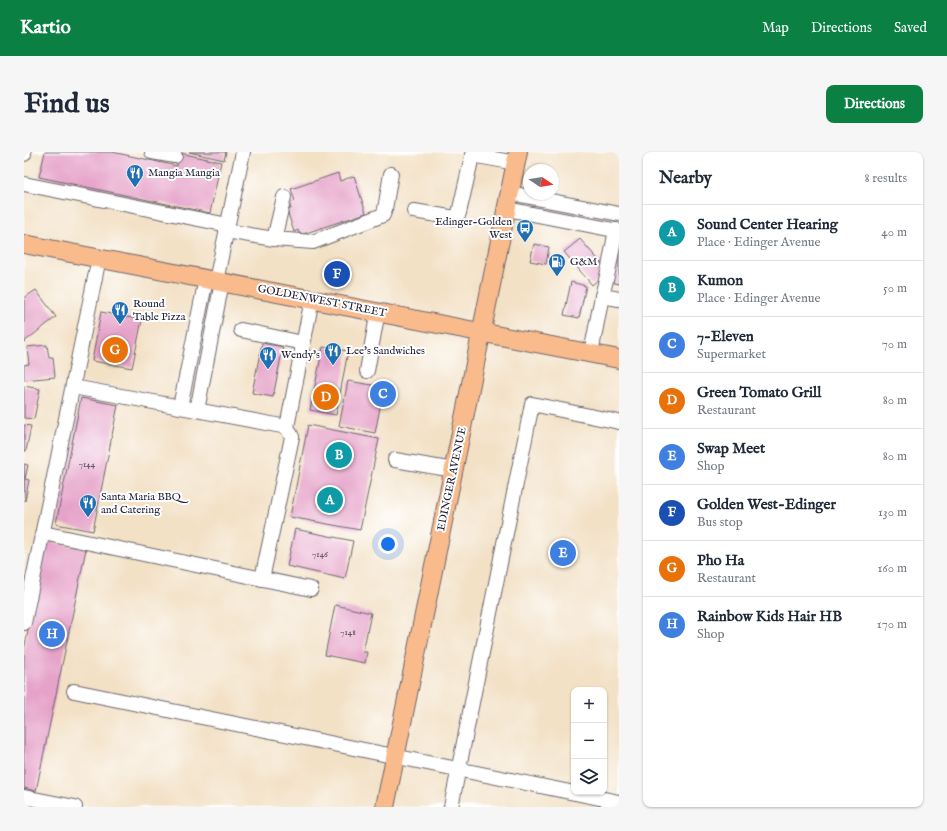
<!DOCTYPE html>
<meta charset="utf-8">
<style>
:root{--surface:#fff;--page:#f6f6f7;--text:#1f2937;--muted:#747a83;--line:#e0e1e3;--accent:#0b8043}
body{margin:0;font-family:"IM FELL English",serif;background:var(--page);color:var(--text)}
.controls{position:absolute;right:12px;bottom:12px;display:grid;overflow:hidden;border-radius:8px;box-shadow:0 1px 3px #0004}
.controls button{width:36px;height:36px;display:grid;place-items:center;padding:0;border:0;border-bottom:1px solid var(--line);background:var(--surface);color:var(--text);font:20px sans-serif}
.compass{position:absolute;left:499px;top:12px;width:36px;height:36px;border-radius:50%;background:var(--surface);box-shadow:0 1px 3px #0004;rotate:102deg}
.you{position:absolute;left:364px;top:392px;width:14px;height:14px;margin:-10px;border:3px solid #fff;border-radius:50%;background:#1a73e8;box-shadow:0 0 0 6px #1a73e833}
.badge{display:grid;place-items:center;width:26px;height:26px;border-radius:50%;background:var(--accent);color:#fff;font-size:13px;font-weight:700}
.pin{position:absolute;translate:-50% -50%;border:2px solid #fff;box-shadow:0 1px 4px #0006}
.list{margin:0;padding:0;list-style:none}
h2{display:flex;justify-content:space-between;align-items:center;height:52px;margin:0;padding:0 16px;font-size:17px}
h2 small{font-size:13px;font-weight:400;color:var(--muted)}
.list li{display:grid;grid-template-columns:26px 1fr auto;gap:12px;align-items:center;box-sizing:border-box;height:56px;padding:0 16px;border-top:1px solid var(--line)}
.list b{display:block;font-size:15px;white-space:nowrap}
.list p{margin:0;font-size:13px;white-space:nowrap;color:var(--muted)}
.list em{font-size:13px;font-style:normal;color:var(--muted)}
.icon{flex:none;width:22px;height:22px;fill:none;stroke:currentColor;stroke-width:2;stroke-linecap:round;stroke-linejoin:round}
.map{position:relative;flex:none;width:595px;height:655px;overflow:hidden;border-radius:8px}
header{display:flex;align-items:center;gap:24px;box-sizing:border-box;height:56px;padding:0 20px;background:var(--accent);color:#fff}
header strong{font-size:19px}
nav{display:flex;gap:22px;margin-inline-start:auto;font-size:14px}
.intro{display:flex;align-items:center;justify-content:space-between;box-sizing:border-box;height:96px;padding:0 24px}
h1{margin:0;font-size:28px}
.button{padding:10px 18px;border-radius:8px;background:var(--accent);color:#fff;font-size:14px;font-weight:700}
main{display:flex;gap:24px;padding:0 24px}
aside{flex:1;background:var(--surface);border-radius:8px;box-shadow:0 1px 3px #0004}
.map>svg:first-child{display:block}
</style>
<header>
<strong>Kartio</strong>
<nav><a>Map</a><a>Directions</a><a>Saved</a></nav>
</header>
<div class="intro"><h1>Find us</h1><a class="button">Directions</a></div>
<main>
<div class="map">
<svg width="595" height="655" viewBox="0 0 595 655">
<rect width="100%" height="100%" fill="#fff"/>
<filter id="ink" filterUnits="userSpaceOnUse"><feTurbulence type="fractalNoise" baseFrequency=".025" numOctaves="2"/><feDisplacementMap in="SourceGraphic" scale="8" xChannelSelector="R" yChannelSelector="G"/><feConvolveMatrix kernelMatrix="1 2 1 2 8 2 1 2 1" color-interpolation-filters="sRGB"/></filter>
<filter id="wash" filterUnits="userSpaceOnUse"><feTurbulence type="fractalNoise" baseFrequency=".012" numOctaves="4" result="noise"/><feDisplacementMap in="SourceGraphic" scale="16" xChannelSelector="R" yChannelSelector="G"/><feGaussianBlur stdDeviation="0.9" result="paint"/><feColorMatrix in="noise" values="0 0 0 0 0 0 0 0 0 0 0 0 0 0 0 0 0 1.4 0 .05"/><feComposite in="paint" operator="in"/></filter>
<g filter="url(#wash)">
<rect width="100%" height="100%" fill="#f3e1c6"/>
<g id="blocks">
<g fill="#e6a3c9">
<polygon points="21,0 88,0 153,14 156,1 197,10 186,61 15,25"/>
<polygon points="165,0 202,0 200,8"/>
<polygon points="314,21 316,29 330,24 342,61 276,83 274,78 270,80 263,58 267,57 265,51 271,49 267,37"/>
<polygon points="556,87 584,119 568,133 540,100"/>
<polygon points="510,92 525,95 522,112 506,109"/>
<polygon points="592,100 595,100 595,132 586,130"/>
<polygon points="547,130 562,134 555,166 540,163"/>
<polygon points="12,138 32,165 0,190 0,146"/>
<polygon points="77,160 118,168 108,216 68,209"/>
<polygon points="238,191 259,195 249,245 228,241"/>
<polygon points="23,193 25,206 29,205 31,225 0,228 0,213 5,212 3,195"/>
<polygon points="299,195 324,199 312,263 286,258"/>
<polygon points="324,229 360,235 351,281 315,274"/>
<polygon points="0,234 16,237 10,267 0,266"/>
<polygon points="57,246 94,253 69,379 32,372"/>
<polygon points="0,273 7,274 2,299 0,299"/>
<polygon points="284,273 355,287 336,378 266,365"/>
<polygon points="0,312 4,313 1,327 5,328 1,349"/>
<polygon points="271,377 329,389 321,427 263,414"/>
<polygon points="22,389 62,397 12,639 0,636 0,498"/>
<polygon points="311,453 347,461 339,500 343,500 341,511 301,503"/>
</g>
</g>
</g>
<g filter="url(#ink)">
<use href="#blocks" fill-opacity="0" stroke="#6b656c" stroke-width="1"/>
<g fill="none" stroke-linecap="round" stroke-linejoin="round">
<defs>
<g id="minor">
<polyline points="128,0 151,4"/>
<polyline points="0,2 0,0"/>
<polyline points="448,3 492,11"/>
<polyline points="0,32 204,73"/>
<polyline points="486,41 595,62"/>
<polyline points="483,57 595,79"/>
<polyline points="390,59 431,66 435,61 449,0"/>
<polyline points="202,79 250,87 289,90 359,63 361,57 367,22"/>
<polyline points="250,87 260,45"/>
<polyline points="192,129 219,0"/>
<polyline points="578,144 584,120 592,78"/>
<polyline points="217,178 279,191"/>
<polyline points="567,201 578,144 595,147"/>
<polyline points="343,219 354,159"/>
<polyline points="49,235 263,275"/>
<polyline points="156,255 182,127"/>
<polyline points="173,258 198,130"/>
<polyline points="371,308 430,318"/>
<polyline points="19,381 287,437"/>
<polyline points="238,427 268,285 263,275 288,147"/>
<polyline points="0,471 75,106"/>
<polyline points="50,539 595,650"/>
<polyline points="0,645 51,655"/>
<polyline points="427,655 508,252 595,270"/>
</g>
<g id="major">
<polyline points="0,92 595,207"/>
<polyline points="361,655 494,0"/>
</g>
</defs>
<use href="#minor" stroke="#6b656c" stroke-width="16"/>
<use href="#major" stroke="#6b656c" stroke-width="20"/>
<use href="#minor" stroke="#fff" stroke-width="14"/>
<use href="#major" stroke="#fabb8c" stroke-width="18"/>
</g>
</g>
<defs>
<symbol id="restaurant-pin" viewBox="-11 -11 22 30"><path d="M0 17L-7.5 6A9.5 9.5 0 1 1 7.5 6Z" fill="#1f6fb2" stroke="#fff"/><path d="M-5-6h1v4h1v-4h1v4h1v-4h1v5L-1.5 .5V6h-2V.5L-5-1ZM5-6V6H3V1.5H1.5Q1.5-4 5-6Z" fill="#fff"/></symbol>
<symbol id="bus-pin" viewBox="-11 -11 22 30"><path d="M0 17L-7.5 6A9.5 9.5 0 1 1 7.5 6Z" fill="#1f6fb2" stroke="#fff"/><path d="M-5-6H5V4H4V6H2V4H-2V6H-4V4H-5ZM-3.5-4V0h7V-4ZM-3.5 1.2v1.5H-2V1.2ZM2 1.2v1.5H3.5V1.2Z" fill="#fff"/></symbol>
<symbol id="fuel-pin" viewBox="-11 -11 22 30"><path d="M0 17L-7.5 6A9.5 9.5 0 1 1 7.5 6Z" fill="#1f6fb2" stroke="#fff"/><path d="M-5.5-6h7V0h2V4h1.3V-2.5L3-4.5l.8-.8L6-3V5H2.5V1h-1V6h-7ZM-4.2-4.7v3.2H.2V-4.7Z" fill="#fff"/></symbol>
</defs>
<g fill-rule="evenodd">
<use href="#restaurant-pin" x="101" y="11" width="20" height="27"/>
<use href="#bus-pin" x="491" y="66" width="20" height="27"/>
<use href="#fuel-pin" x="523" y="100" width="20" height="27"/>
<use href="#restaurant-pin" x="86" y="148" width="20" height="27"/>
<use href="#restaurant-pin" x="299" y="189" width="20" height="27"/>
<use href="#restaurant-pin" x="234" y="193" width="20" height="27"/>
<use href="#restaurant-pin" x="54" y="341" width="20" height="27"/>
</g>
<g text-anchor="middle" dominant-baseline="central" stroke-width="4" stroke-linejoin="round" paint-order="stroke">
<g font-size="9" fill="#53425e">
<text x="63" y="312">7144</text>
<text x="296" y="402">7146</text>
<text x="324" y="480">7148</text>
</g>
<g font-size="11" fill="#22223b" stroke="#fff" text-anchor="start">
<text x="124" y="21">Mangia Mangia</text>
<text x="488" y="70" text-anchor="end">Edinger-Golden<tspan x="488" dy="13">West</tspan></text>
<text x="546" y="110">G&amp;M</text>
<text x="109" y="152">Round<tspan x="109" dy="13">Table Pizza</tspan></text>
<text x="322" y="199">Lee's Sandwiches</text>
<text x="257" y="203">Wendy's</text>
<text x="77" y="345">Santa Maria BBQ<tspan x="77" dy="13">and Catering</tspan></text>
</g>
<g font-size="11" fill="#22223b" stroke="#fff">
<text transform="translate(298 149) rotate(11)">GOLDENWEST STREET</text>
<text transform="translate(428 327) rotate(-78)">EDINGER AVENUE</text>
</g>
</g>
</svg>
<div class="controls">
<button>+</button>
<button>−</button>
<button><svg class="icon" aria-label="layers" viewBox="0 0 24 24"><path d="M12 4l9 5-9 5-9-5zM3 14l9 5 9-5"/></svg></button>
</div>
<svg class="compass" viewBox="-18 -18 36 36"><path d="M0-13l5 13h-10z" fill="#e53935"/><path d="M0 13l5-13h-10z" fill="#747a83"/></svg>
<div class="you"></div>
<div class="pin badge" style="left:306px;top:348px;background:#0f9aa8">A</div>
<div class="pin badge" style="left:315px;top:303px;background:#0f9aa8">B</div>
<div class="pin badge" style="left:359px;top:242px;background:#3f7fe0">C</div>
<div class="pin badge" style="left:302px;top:245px;background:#e8710a">D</div>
<div class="pin badge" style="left:539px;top:401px;background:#3f7fe0">E</div>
<div class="pin badge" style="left:313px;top:122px;background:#1a4fb4">F</div>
<div class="pin badge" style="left:91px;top:198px;background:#e8710a">G</div>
<div class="pin badge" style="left:28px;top:482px;background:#3f7fe0">H</div>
</div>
<aside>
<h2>Nearby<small>8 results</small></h2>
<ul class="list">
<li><span class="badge" style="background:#0f9aa8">A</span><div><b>Sound Center Hearing</b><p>Place · Edinger Avenue</p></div><em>40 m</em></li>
<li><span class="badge" style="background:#0f9aa8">B</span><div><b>Kumon</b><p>Place · Edinger Avenue</p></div><em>50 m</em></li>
<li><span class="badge" style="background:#3f7fe0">C</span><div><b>7-Eleven</b><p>Supermarket</p></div><em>70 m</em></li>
<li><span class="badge" style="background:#e8710a">D</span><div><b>Green Tomato Grill</b><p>Restaurant</p></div><em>80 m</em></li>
<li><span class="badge" style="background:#3f7fe0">E</span><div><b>Swap Meet</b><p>Shop</p></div><em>80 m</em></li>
<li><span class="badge" style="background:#1a4fb4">F</span><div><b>Golden West-Edinger</b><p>Bus stop</p></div><em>130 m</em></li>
<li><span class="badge" style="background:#e8710a">G</span><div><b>Pho Ha</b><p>Restaurant</p></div><em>160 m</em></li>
<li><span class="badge" style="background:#3f7fe0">H</span><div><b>Rainbow Kids Hair HB</b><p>Shop</p></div><em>170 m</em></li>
</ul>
</aside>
</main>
